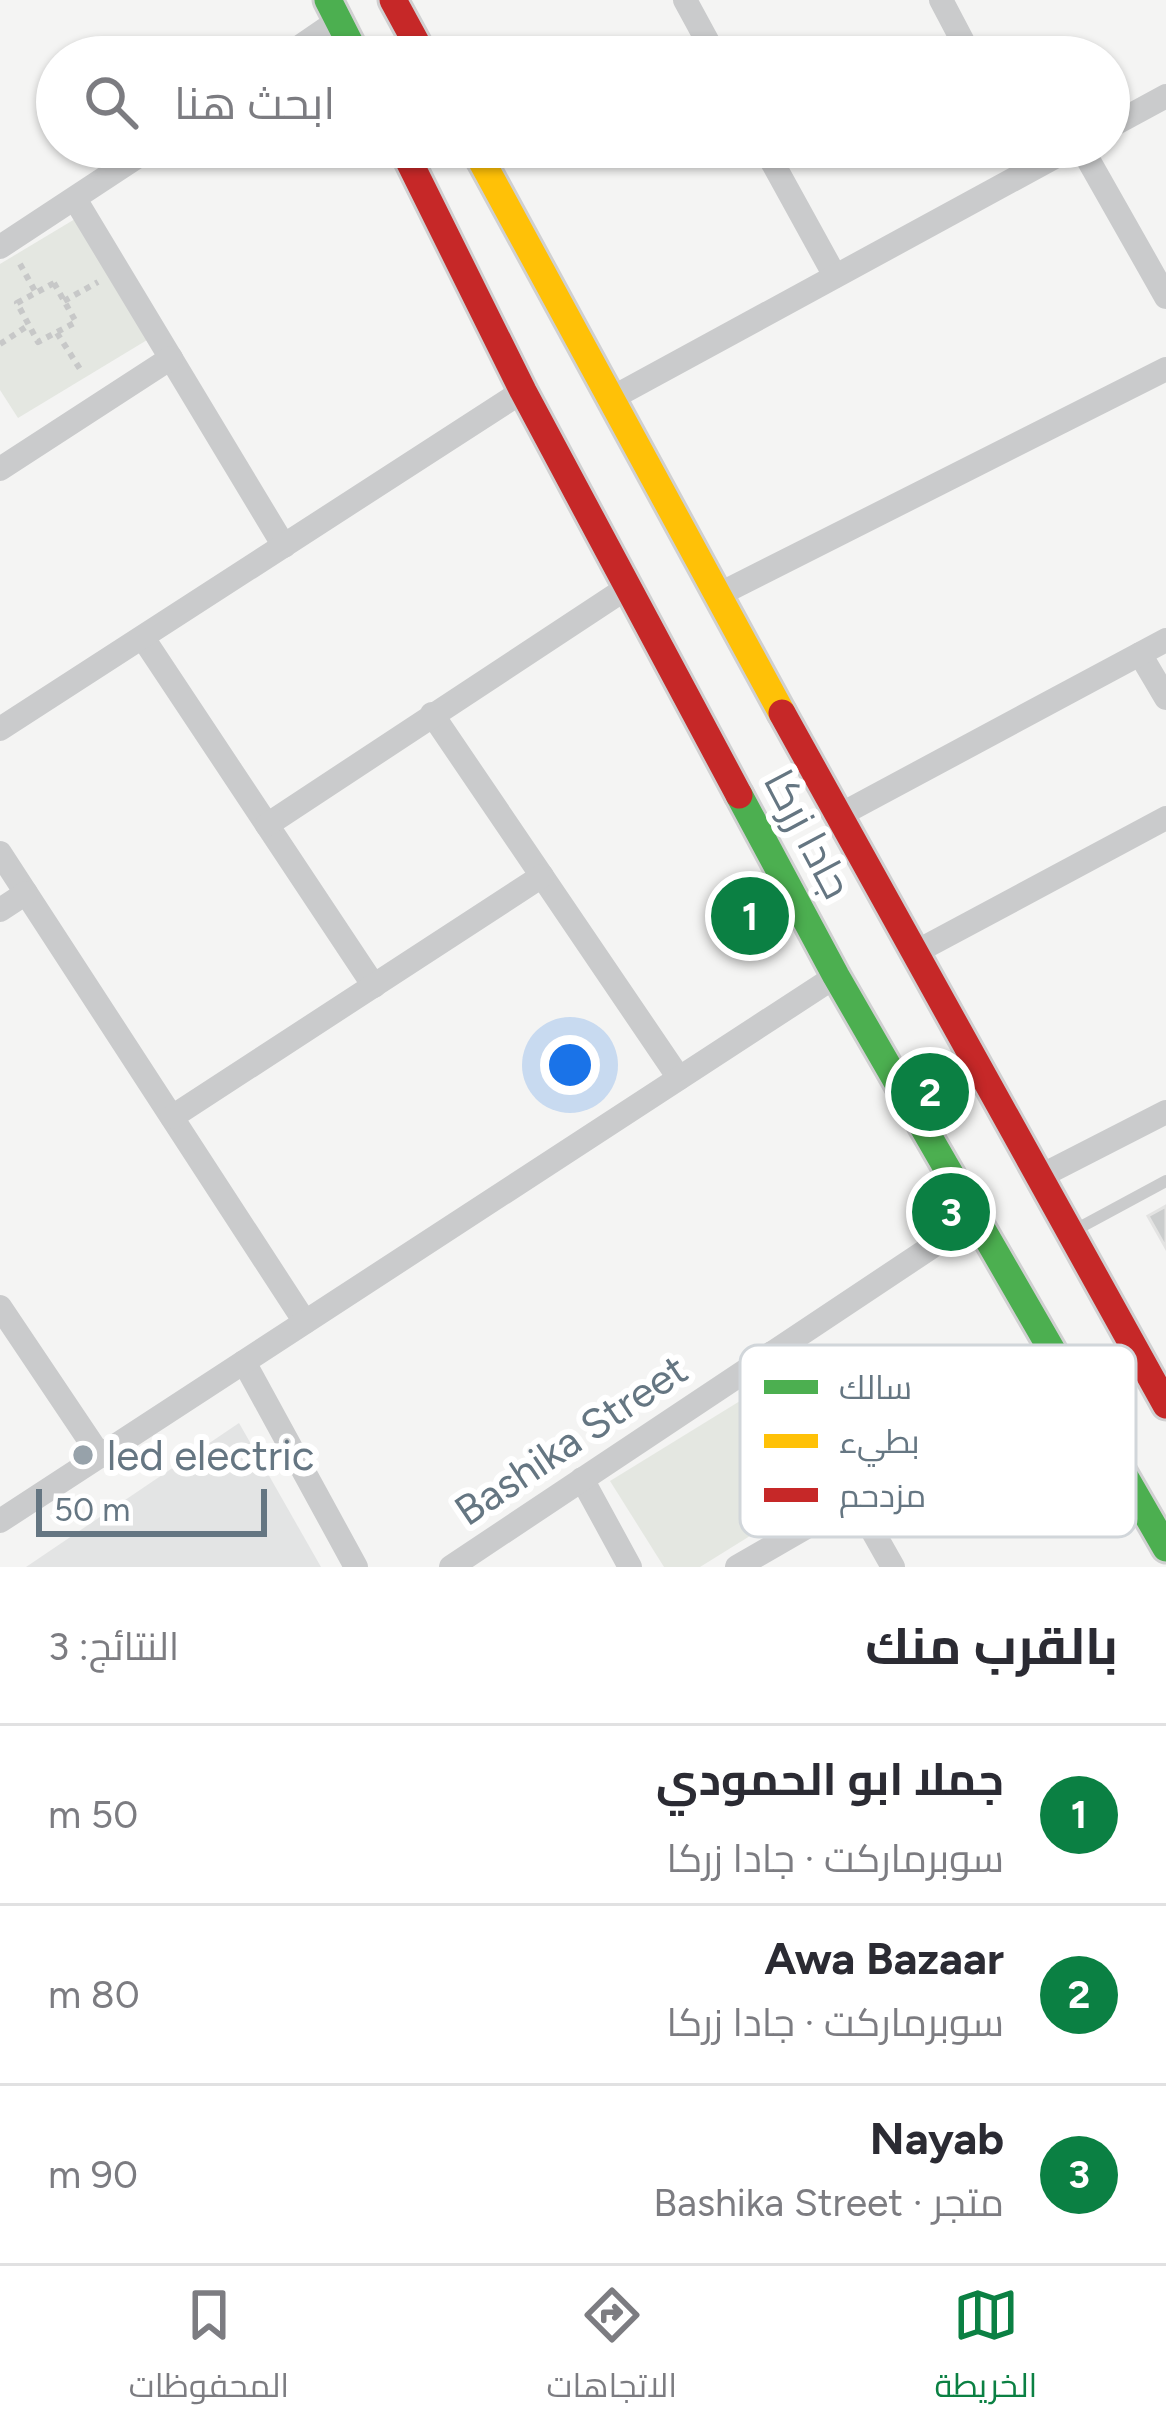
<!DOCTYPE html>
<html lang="ar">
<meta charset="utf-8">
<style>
:root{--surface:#fff;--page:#f7f7f7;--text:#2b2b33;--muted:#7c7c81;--line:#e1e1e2;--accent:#0b8043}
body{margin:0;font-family:Figtree,Cairo,sans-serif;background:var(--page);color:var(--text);direction:rtl}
.scale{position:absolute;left:36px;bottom:30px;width:231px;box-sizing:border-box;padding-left:12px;border:6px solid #657682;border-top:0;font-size:33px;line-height:42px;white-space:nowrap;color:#657682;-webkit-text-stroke:9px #fff;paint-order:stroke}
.you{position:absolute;left:570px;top:1065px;width:42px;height:42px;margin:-30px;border:9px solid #fff;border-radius:50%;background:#1a73e8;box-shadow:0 0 0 18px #1a73e833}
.badge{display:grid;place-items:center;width:78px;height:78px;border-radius:50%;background:var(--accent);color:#fff;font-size:39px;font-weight:700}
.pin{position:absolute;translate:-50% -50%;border:6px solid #fff;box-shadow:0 3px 12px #0006}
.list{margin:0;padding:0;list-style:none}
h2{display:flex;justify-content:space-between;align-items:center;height:156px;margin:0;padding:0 48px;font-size:51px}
h2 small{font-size:39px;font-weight:400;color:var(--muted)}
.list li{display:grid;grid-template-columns:78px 1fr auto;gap:36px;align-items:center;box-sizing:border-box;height:180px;padding:0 48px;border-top:3px solid var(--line)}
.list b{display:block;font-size:45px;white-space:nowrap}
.list p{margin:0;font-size:39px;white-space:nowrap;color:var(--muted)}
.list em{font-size:39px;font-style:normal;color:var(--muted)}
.icon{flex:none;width:66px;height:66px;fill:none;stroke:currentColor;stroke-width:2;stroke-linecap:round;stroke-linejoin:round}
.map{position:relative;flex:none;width:1166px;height:1567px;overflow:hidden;direction:ltr}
.search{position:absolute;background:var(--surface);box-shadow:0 3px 9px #0004;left:36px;right:36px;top:36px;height:132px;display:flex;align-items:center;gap:30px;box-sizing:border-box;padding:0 42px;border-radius:66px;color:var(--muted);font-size:45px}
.sheet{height:696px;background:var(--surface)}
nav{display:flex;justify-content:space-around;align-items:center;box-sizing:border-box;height:168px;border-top:3px solid var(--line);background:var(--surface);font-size:33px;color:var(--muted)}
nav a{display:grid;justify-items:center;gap:6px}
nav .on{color:var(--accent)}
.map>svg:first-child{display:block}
</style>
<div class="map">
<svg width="1166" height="1567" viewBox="0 0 1166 1567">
<rect width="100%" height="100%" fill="#f4f4f3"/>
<polygon fill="#e3e4e4" points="239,1423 321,1567 26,1567"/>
<g fill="#e4e7e1">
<polygon points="80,216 152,337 18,418 0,390 0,264"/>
<polygon points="766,1385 829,1487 700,1567 664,1567 610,1481"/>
</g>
<polygon fill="#cbcdcd" stroke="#e3e3e2" stroke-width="3" points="1166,1206 1166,1248 1148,1216"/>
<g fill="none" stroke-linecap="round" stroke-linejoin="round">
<defs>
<g id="fast">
<polyline points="328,0 357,57"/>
<polyline points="739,795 836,976 1166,1548"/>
</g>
<polyline id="slow" points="474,147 782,713"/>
<g id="jam">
<polyline points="393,0 424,57"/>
<polyline points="402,147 523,391 739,795"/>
<polyline points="782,713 1166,1405"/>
</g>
</defs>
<use href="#fast" stroke="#d0d0d1" stroke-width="33"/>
<use href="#slow" stroke="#d0d0d1" stroke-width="33"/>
<use href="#jam" stroke="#d0d0d1" stroke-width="33"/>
<g stroke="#c7c8c8" stroke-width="6" stroke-dasharray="6 6" stroke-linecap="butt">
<polyline points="20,264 36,293"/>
<polygon points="54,283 76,322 38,342 17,303"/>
<polyline points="64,301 98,282"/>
<polyline points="57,333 80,369"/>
<polyline points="0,344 29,325"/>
</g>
<polyline stroke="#cacbcc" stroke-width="12" points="1077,1229 1166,1181"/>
<g stroke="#cacbcc" stroke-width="24">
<polyline points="685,0 716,57"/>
<polyline points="941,0 971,57"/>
<polyline points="285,57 339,20"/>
<polyline points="1109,127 1166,96"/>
<polyline points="764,147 835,276"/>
<polyline points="1020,147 1031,169"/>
<polyline points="1081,147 1166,297"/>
<polyline points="75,199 284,546"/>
<polyline points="0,247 152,147"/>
<polyline points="612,398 1073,147"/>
<polyline points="0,469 171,358"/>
<polyline points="718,595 1166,369"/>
<polyline points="143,638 374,986"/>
<polyline points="1140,654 1166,698"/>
<polyline points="432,714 679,1078"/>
<polyline points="0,729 523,391"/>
<polyline points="838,816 1166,640"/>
<polyline points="267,825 628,587"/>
<polyline points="0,853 305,1322"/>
<polyline points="0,910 26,893"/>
<polyline points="914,953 1166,818"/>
<polyline points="172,1117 542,876"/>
<polyline points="1039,1177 1166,1112"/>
<polyline points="0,1307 100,1456"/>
<polyline points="772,1353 893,1567"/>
<polyline points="244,1362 356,1567"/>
<polyline points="582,1479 630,1567"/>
<polyline points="0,1521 836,976"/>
<polyline points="451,1567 975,1218"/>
<polyline points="737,1567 855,1499"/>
</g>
<use href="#fast" stroke="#4caf50" stroke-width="27"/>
<use href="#slow" stroke="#ffc107" stroke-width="27"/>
<use href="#jam" stroke="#c62828" stroke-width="27"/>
</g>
<circle fill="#97a2aa" stroke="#fff" stroke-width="4.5" cx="83" cy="1455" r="12"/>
<g text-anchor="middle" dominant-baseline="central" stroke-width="12" stroke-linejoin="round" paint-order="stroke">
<g font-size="42" fill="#657682" stroke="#fff">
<text transform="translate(808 834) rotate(62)">جادا زرکا</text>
<text transform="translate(571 1440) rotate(-34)">Bashika Street</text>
</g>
<g font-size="42" fill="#657682" stroke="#fff" text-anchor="start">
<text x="107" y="1455">led electric</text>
</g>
</g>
<rect x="740" y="1345" width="396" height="192" rx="18" fill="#fff" stroke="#d1d6da" stroke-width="3"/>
<rect x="764" y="1380" width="54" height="14" fill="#4caf50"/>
<rect x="764" y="1434" width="54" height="14" fill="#ffc107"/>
<rect x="764" y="1488" width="54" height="14" fill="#c62828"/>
<g font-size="33" fill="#657682">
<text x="839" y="1399">سالك</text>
<text x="839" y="1453">بطيء</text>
<text x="839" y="1507">مزدحم</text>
</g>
</svg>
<div class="scale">50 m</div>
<div class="you"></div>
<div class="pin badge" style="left:750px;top:916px">1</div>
<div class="pin badge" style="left:930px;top:1092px">2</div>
<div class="pin badge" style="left:951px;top:1212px">3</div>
<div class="search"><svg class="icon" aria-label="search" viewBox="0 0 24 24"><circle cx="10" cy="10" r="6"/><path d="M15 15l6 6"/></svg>ابحث هنا</div>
</div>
<section class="sheet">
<h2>بالقرب منك<small>النتائج: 3</small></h2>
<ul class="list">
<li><span class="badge">1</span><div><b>جملا ابو الحمودي</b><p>سوبرماركت · جادا زرکا</p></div><em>50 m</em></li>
<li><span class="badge">2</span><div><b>Awa Bazaar</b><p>سوبرماركت · جادا زرکا</p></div><em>80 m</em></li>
<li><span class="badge">3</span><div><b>Nayab</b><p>متجر · Bashika Street</p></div><em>90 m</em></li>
</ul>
</section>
<nav>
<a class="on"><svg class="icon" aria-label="map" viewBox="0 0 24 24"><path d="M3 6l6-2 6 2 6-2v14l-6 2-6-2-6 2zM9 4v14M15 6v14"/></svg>الخريطة</a>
<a><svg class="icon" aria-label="directions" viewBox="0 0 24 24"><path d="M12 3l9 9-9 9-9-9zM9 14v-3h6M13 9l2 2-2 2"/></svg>الاتجاهات</a>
<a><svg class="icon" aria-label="saved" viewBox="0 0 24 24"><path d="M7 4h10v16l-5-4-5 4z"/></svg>المحفوظات</a>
</nav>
